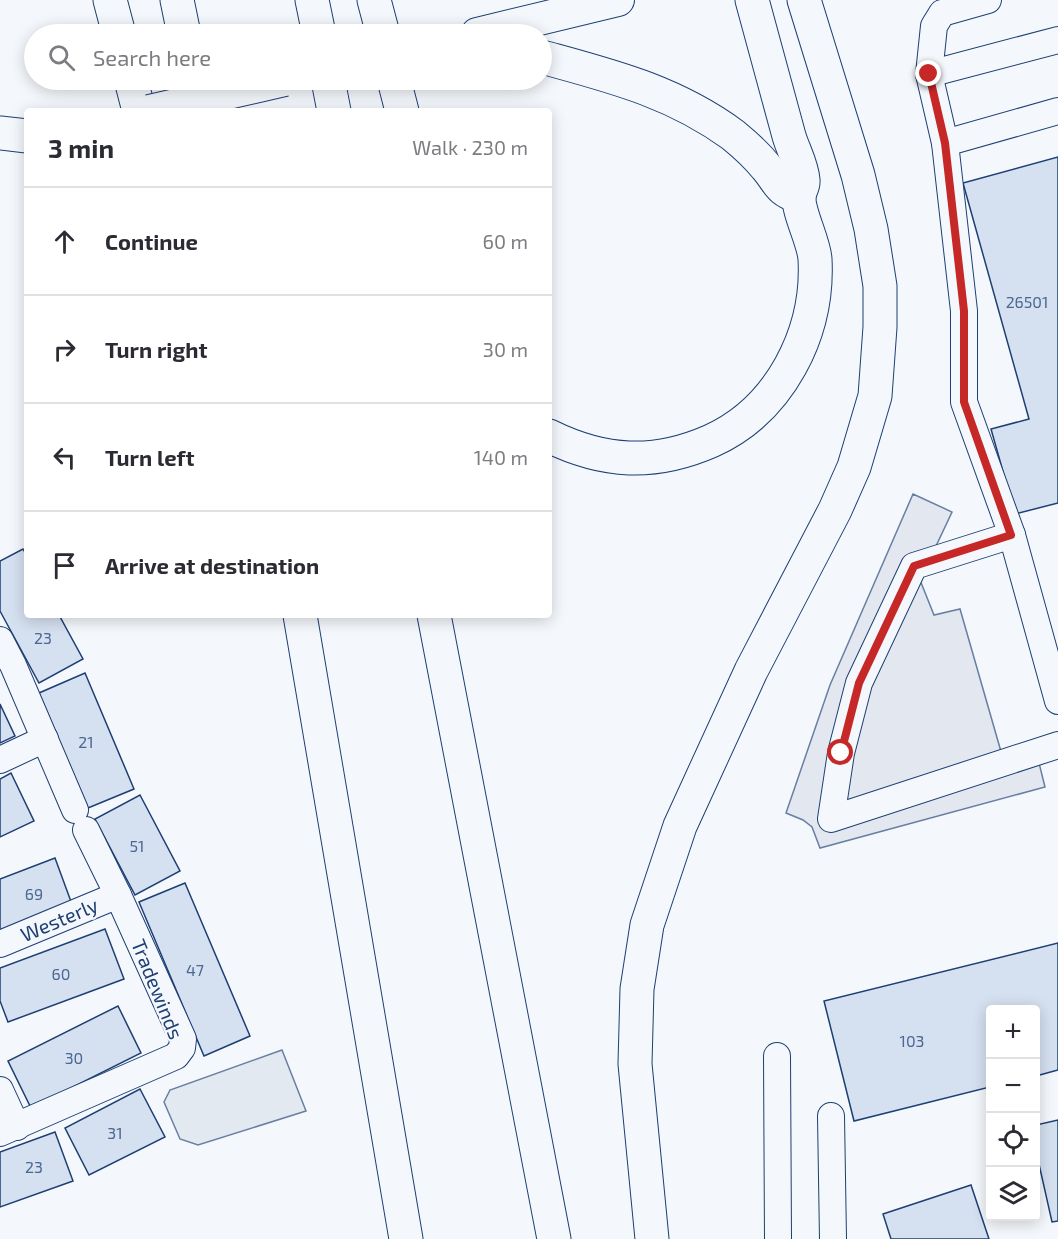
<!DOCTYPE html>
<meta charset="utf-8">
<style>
:root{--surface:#fff;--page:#f2f2f3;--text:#2b2b33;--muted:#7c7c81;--line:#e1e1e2}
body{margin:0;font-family:"Exo 2",sans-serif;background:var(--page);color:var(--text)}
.controls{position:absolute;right:18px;bottom:18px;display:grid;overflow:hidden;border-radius:6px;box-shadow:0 3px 15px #0003}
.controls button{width:54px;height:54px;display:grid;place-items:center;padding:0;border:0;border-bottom:2px solid var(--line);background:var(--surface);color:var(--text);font:30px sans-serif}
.stop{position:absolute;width:18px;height:18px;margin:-14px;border:4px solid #c62828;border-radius:50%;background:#fff}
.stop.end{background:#c62828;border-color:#fff;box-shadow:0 2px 6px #0008}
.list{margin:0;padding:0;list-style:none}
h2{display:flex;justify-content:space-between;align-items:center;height:78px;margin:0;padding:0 24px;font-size:26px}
h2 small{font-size:20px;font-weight:400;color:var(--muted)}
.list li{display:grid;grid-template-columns:39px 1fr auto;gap:18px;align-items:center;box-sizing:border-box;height:108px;padding:0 24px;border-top:2px solid var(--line)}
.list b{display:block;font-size:22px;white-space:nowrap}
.list em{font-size:20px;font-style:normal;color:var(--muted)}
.icon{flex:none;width:33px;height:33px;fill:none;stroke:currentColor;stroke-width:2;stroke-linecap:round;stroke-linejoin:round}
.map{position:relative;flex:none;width:1058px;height:1239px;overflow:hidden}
.search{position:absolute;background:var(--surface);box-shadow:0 3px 15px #0003;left:24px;top:24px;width:528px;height:66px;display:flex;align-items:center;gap:15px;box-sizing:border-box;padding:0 21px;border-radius:33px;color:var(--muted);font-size:22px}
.panel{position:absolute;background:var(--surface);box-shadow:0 3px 15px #0003;left:24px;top:108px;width:528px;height:510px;border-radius:6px}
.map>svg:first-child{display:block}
</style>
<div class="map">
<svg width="1058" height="1239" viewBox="0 0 1058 1239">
<rect width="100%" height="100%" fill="#f4f7fb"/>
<polygon fill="#e3e9f0" stroke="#687fa3" stroke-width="1.5" points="282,1050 306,1111 198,1145 180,1139 164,1102 170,1090"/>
<polygon fill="#e3e8f0" stroke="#687fa3" stroke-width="1.5" points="913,494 952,512 920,580 934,615 960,609 1002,755 1035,747 1045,787 820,848 812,827 803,820 786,813 830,685"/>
<g fill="#d5e0f0" stroke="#1d3f73" stroke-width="1.5">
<polygon points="1058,157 1058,503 1015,514 991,429 1029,419 963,183"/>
<polygon points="23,549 27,556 27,615 59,615 83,659 39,683 0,611 0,561"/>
<polygon points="85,673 134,789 88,808 39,693"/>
<polygon points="0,704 15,736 0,743"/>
<polygon points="11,773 34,821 0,837 0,779"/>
<polygon points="140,795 180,871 135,895 95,819"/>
<polygon points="55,858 73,907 0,934 0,879"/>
<polygon points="185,883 250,1036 204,1056 139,902"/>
<polygon points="105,929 124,979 8,1022 0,1001 0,968"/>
<polygon points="1058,943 1058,1070 1036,1076 1036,1010 990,1010 990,1087 854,1121 824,1001"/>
<polygon points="118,1006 141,1053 31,1108 8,1061"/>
<polygon points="140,1089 165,1137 89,1175 65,1128"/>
<polygon points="1058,1120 1058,1221 1052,1222 1036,1151 1036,1125"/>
<polygon points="55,1132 73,1181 0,1207 0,1152"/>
<polygon points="971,1185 989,1239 891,1239 883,1214"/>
</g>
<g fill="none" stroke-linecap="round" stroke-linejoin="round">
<defs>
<g id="minor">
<polyline points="988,0 942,13 934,26 929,74 945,143 964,311 964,402 1012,535 1058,701"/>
<polyline points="929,74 1058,40"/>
<polyline points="945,143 1058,111"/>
<polyline points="1012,535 914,566 859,683 841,753 831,819 1058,745"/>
<polyline points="0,640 13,665 75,810"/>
<polyline points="0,760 45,739"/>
<polyline points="0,944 118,895"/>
<polyline points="777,1056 778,1239"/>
<polyline points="0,1090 17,1127"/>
<polyline points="831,1116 833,1239"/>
<polyline points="0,1133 176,1056 182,1048 183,1039 118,895 86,830"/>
</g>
<polyline id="major" points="477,34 618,0"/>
<g id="highway">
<polyline points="110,0 119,34"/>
<polyline points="177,0 184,34"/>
<polyline points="312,0 319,34"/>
<polyline points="374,0 383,34"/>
<path d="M542,57c69,19 131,34 191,78 11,9 24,21 33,32 14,16 11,22 33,30"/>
<polyline points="131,80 139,111"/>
<polyline points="328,80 334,111"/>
<polyline points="394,80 402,111"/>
<polyline points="0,133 27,136"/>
<path d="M549,436c55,27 105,30 162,5 69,-31 108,-108 104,-182 -1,-17 -17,-47 -16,-62 0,-6 5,-11 4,-17 -1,-15 -10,-30 -14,-44 -12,-45 -25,-91 -37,-136"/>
<polyline points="300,615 406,1239"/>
<polyline points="434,615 554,1239"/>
<polyline points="652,1239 635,1064 637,989 647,925 680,826 751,671 835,510 854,467 875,396 880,327 880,286 871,229 858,175 804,0"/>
</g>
</defs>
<use href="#minor" stroke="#1d3f73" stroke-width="28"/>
<use href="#major" stroke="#1d3f73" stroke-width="34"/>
<use href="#highway" stroke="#1d3f73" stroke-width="35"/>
<use href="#minor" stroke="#f4f7fb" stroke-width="26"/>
<use href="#major" stroke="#f4f7fb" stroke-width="32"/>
<use href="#highway" stroke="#f4f7fb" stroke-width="33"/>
<defs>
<polyline id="major-bridge" points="149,111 285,80"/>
</defs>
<use href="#major-bridge" stroke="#1d3f73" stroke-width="34" stroke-linecap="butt"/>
<use href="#major-bridge" stroke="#f4f7fb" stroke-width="32"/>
</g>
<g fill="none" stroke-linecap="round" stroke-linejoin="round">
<polyline stroke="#c62828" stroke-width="8" points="841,753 859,683 914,566 1011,535 964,402 964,311 945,143 929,74"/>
</g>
<g text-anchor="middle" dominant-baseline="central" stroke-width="4.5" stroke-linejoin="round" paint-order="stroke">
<g font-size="16" fill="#4b6792">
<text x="1027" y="301">26501</text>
<text x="43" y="637">23</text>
<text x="86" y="741">21</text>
<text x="137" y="845">51</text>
<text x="34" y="893">69</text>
<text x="195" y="969">47</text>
<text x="61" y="973">60</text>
<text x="912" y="1040">103</text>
<text x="74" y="1057">30</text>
<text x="115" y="1132">31</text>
<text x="34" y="1166">23</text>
</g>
<g font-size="20" fill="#1d3f73" stroke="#f4f7fb">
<text transform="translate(59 919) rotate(-23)">Westerly</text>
<text transform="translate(158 989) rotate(68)">Tradewinds</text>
</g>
</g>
</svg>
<div class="controls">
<button>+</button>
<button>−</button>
<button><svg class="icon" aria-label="locate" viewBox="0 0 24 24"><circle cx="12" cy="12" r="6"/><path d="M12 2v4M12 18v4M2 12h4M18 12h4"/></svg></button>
<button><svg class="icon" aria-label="layers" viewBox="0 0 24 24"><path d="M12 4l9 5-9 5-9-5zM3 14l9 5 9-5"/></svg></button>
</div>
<div class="stop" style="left:841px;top:753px"></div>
<div class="stop end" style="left:929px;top:74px"></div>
<div class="search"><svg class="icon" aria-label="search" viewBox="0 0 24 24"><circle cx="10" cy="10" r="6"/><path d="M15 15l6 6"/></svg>Search here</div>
<section class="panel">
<h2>3 min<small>Walk · 230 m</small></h2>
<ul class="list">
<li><svg class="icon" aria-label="ahead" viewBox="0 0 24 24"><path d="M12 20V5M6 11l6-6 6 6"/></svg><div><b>Continue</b></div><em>60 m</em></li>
<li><svg class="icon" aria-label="right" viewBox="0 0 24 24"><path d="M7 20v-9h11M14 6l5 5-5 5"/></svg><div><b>Turn right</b></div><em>30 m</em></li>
<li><svg class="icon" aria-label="left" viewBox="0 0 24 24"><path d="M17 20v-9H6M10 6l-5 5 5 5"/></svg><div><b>Turn left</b></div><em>140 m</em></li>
<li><svg class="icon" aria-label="arrive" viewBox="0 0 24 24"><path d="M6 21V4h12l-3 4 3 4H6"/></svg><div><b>Arrive at destination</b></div></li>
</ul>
</section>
</div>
